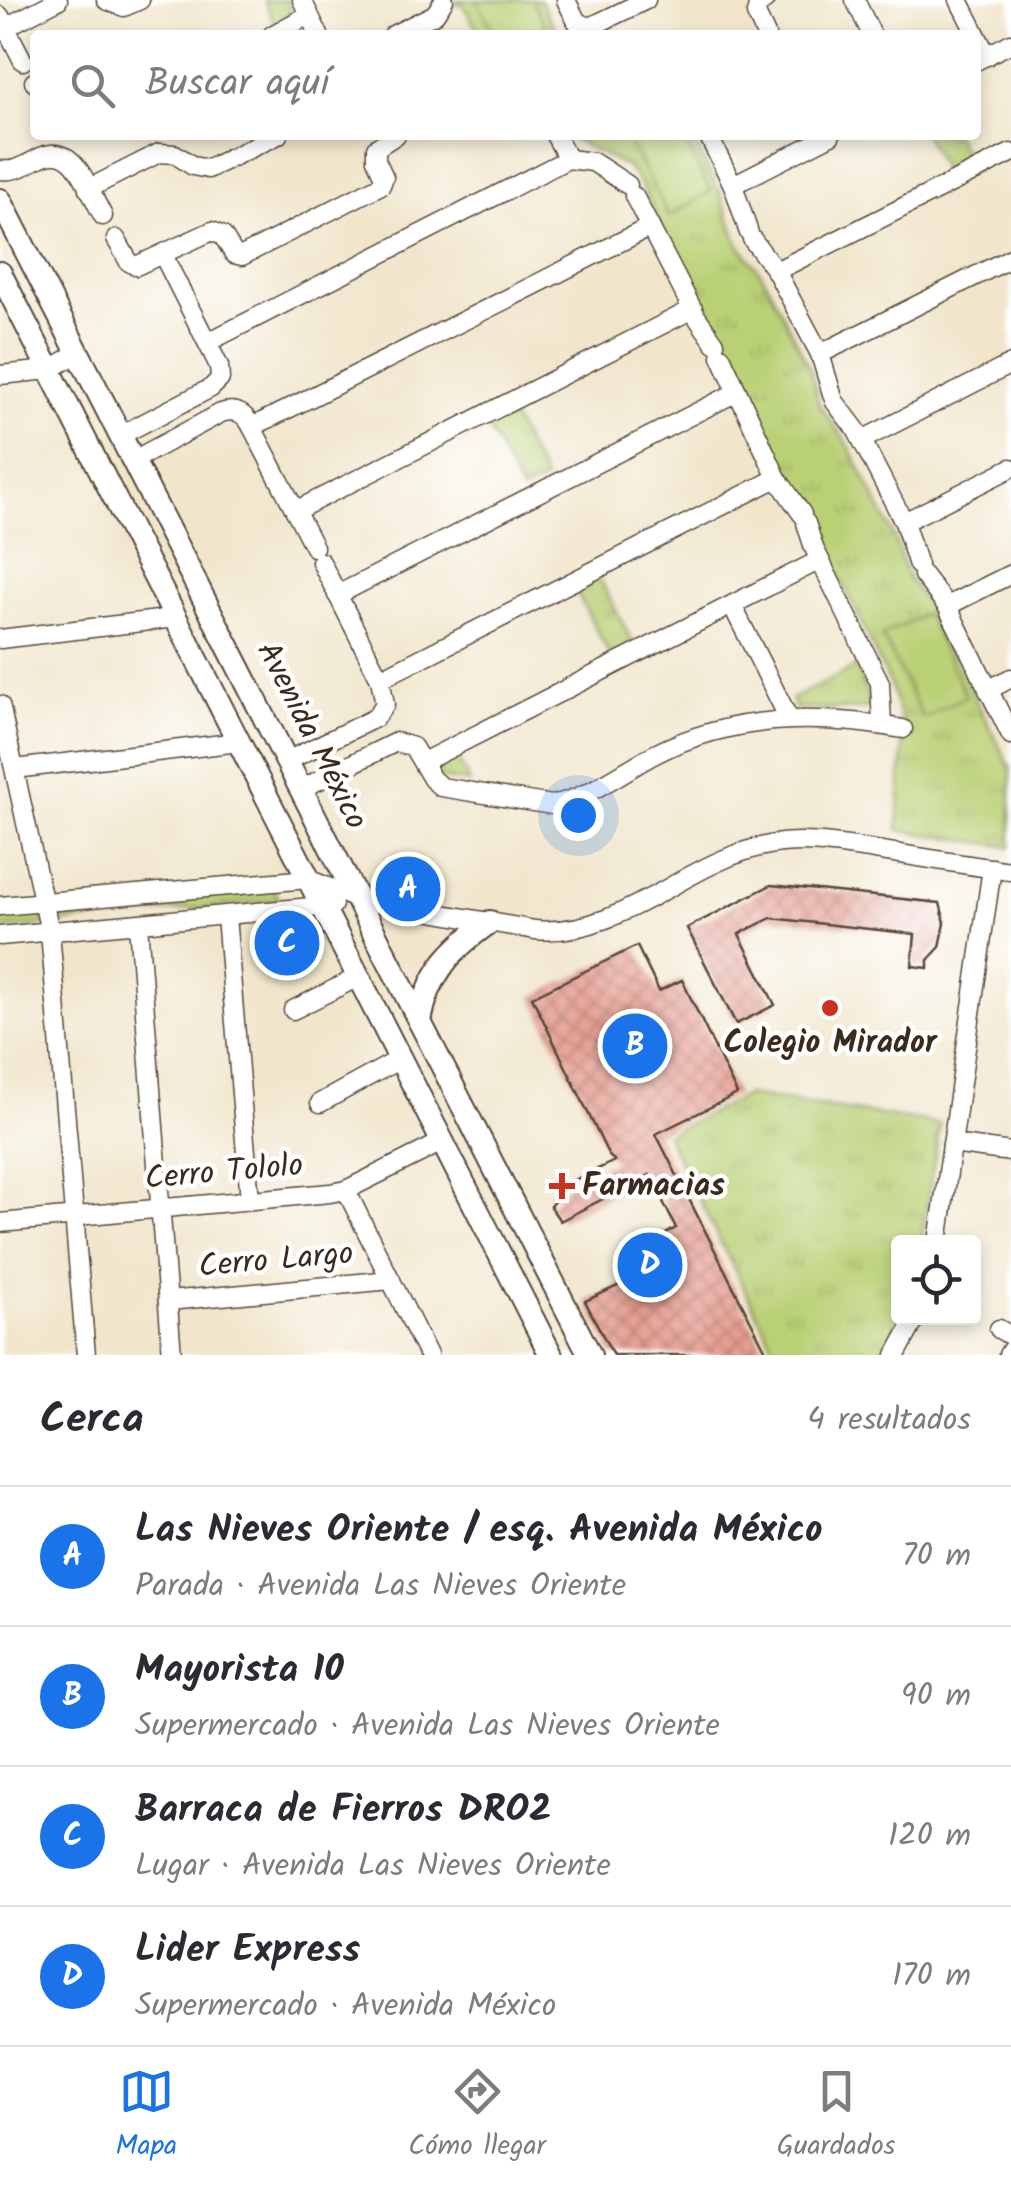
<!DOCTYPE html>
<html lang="es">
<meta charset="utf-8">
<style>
:root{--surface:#fff;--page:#f7f7f7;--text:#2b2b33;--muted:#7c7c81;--line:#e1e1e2;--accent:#1a73e8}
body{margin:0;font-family:Kalam,sans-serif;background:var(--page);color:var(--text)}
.controls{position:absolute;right:30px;bottom:30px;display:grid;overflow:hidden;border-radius:10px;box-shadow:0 5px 15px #0003}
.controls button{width:90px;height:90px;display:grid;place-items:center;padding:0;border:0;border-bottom:2px solid var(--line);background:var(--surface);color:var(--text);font:50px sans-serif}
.you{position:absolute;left:578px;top:815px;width:35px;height:35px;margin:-25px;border:8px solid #fff;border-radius:50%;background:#1a73e8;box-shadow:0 0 0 15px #1a73e833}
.badge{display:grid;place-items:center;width:65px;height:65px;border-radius:50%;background:var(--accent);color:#fff;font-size:32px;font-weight:700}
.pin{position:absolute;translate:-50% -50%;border:5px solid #fff;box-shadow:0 2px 10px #0006}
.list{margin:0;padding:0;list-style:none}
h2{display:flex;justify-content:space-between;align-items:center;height:130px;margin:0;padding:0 40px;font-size:42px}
h2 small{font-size:32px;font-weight:400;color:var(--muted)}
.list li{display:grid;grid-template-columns:65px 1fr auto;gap:30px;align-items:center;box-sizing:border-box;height:140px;padding:0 40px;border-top:2px solid var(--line)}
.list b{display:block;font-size:38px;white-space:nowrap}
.list p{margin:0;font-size:32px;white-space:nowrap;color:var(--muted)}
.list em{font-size:32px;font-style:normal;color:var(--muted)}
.icon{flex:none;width:55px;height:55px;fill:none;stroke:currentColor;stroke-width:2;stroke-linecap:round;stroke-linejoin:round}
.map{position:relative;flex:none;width:1011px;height:1355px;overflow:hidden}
.search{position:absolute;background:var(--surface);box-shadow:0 5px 15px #0003;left:30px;right:30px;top:30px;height:110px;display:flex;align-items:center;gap:25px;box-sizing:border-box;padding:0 35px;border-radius:10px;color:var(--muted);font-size:38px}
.sheet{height:690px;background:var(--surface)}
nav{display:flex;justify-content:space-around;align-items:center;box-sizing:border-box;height:140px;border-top:2px solid var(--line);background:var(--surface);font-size:28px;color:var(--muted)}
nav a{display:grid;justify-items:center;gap:5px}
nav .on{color:var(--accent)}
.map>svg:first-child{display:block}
</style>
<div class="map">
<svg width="1011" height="1355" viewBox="0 0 1011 1355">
<defs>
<pattern id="grass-tufts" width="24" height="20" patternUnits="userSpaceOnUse" patternTransform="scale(2.5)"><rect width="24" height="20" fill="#b9d075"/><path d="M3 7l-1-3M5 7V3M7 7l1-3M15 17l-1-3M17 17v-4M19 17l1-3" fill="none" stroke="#a0b365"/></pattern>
<pattern id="building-cross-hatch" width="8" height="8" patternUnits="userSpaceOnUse" patternTransform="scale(2.5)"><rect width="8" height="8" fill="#e79e91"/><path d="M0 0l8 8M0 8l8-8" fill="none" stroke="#bc8176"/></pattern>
</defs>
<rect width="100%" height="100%" fill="#fff"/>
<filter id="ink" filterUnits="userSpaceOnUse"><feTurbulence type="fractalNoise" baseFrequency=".01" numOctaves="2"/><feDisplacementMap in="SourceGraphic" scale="20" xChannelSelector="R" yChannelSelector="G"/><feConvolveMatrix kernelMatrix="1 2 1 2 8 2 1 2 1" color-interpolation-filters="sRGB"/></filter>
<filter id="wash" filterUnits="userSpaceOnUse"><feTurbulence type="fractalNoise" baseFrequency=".0048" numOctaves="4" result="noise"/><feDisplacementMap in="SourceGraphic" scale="40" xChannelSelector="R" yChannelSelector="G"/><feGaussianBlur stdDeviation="2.25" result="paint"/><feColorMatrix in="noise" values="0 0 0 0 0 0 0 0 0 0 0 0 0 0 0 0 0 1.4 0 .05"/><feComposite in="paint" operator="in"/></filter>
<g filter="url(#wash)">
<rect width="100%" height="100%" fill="#f1e6cc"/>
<g fill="url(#grass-tufts)" stroke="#7a7d4a" stroke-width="2.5">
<polygon points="264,0 288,0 290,13 275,25"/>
<polygon points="455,0 540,0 558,35 480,35 462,3 457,5"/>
<polygon points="563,135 690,135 721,194 738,243 763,276 810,369 820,406 848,444 893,534 907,576 930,609 1011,769 1011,847 898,830 904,729 891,687 828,551 815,514 779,461 737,383 641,185 629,168"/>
<polygon points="925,135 955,135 970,164 946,176"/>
<polygon points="509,412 545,480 521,492 486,424"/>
<polygon points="598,576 634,645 611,657 575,589"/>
<polygon points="857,667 870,703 866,709 796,709 791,699"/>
<polygon points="456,755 470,783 439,778 433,766"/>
<polygon points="274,888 279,900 54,923 52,910"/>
<polygon points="42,910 45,925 0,929 0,914"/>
<polygon points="747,1095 940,1124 921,1242 898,1242 900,1318 881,1355 778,1355 666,1135"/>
</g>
<g fill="#b9d075" stroke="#7a7d4a" stroke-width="2.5">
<polygon points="477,0 532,0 550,35 496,35"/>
<polygon points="625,135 681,135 711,191 669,216"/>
<polygon points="926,614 966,696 923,718 882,635"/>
</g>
<g id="blocks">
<g fill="url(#building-cross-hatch)">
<polygon points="771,885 940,903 945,923 940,947 928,960 928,968 912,966 915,934 771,918 739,934 775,1005 736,1024 687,928"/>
<polygon points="297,933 304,938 308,948 270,951 267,935"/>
<polygon points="637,946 659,991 682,980 737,1094 656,1134 768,1355 613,1355 585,1301 659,1267 648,1244 676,1228 650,1175 560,1221 550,1206 572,1181 615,1161 609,1156 532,997"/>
</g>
</g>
</g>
<g filter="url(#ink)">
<use href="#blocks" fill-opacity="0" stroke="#564638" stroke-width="2.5"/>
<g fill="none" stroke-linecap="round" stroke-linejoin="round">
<defs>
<g id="minor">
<polyline points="106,0 124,7 140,0"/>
<polyline points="302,0 319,35"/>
<polyline points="566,0 577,22 590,27 646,0"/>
<polyline points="765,0 758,5 756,14 766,35"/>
<polyline points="855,0 872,35"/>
<polyline points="959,0 987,56"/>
<polyline points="0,16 23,61"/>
<polyline points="6,27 58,0"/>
<polyline points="272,35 309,15"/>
<polyline points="393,35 435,14 444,0"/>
<polyline points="976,61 1011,43"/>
<polyline points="34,82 35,83"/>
<polyline points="555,135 568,159"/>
<polyline points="708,135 733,185 749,233"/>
<path d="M0,170c15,2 23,-4 37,-11 38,-21 50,29 66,57"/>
<polyline points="733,185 831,135"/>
<polyline points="88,189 159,153 175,154 193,166 208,169 278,135"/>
<polyline points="634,196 696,316 715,343"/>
<polyline points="116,239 129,262 136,266 212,231 223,236 234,254 242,256 381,185 384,177 376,160 376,148 396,135"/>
<polyline points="752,239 776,271 820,354 833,397"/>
<polyline points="776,271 1011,153"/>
<polyline points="208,342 568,159 593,162 628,185"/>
<polyline points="820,354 1011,258"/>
<polyline points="721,356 777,478 802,514"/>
<polyline points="0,375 49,370 80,352"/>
<polyline points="835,402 857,431 904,522 918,565"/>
<polyline points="252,427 650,227"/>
<polyline points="121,435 211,388 220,379 219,366 163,255"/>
<polyline points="862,440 1011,364"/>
<path d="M134,460l87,-47c16,-5 24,1 31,14l62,120"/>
<polyline points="295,511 693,309"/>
<polyline points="904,522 1011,468"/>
<polyline points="806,523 814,548 880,683 882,725"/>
<polyline points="923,575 947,606 1011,735"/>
<polyline points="337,595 735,393"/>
<polyline points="732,605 789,719"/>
<polyline points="947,606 1011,574"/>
<polyline points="0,639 175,618"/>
<polyline points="380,679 777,478"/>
<polyline points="988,690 1011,678"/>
<polyline points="0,705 50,932 86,1355"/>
<polyline points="287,761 375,718 385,704 380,679 321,562"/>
<polyline points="423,762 820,560"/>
<polyline points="15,769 239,742"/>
<path d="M301,789l95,-47 17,5 19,32 9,8 111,18c36,-7 71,-34 103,-51 79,-40 164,-40 248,-25"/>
<path d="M0,906l308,-27 49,20 178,31c87,8 151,-70 234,-85 35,-7 71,0 106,5 45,7 91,15 136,21"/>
<polyline points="226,916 250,1200"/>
<polyline points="138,924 172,1355"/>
<polyline points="0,936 333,905"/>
<polyline points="293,1010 358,977"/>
<polyline points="320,1103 400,1059"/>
<polyline points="952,1144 1011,1152"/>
<polyline points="346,1190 428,1355"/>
<polyline points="0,1223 330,1193 346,1190 442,1142"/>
<polyline points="938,1242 992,868"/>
<polyline points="168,1301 391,1280"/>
<polyline points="999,1329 1011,1336"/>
<polyline points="896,1355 916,1318"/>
<polyline points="1008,1355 1011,1350"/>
</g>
<g id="major">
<polyline points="0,200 590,1355"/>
<polyline points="0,273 551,1355"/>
<path d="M420,1022c8,-48 31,-73 70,-100"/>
</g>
</defs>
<use href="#minor" stroke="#564638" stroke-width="21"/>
<use href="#major" stroke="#564638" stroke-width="26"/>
<use href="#minor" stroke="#fff" stroke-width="18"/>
<use href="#major" stroke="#fff" stroke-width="22"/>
</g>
</g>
<g fill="#c8321e" stroke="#fff" stroke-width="4">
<circle cx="830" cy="1008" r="10"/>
<path d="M557 1171h10v10h10v10h-10v10h-10v-10h-10v-10h10z"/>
</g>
<g text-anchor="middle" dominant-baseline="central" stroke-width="9" stroke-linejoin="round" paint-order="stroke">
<g font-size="32" fill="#3b2a1e" stroke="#fff">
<text transform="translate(311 736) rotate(63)">Avenida México</text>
<text transform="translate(224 1173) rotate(-5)">Cerro Tololo</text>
<text transform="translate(276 1261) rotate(-5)">Cerro Largo</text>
</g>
<g font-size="32" font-weight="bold" fill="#3b2a1e" stroke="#fff">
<text x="830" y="1043">Colegio Mirador</text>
<text x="582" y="1186" text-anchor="start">Farmacias</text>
</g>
</g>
</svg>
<div class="controls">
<button><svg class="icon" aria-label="locate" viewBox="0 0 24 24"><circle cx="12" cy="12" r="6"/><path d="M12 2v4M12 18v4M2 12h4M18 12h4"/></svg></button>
</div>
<div class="you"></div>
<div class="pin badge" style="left:408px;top:889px">A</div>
<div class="pin badge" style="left:635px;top:1046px">B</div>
<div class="pin badge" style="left:287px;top:943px">C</div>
<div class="pin badge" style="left:650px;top:1265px">D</div>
<div class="search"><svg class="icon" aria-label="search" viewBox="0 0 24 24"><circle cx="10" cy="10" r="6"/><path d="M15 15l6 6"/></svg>Buscar aquí</div>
</div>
<section class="sheet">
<h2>Cerca<small>4 resultados</small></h2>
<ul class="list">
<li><span class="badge">A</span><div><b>Las Nieves Oriente / esq. Avenida México</b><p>Parada · Avenida Las Nieves Oriente</p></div><em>70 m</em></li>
<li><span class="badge">B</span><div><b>Mayorista 10</b><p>Supermercado · Avenida Las Nieves Oriente</p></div><em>90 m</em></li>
<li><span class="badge">C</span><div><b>Barraca de Fierros DRO2</b><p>Lugar · Avenida Las Nieves Oriente</p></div><em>120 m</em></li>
<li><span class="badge">D</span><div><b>Lider Express</b><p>Supermercado · Avenida México</p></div><em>170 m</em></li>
</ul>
</section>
<nav>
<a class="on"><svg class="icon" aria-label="map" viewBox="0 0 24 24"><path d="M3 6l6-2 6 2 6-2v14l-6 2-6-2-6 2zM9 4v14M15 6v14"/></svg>Mapa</a>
<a><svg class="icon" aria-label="directions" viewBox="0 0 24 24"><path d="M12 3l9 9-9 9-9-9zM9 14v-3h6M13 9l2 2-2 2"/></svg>Cómo llegar</a>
<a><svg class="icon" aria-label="saved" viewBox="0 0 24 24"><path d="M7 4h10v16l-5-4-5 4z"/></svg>Guardados</a>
</nav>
